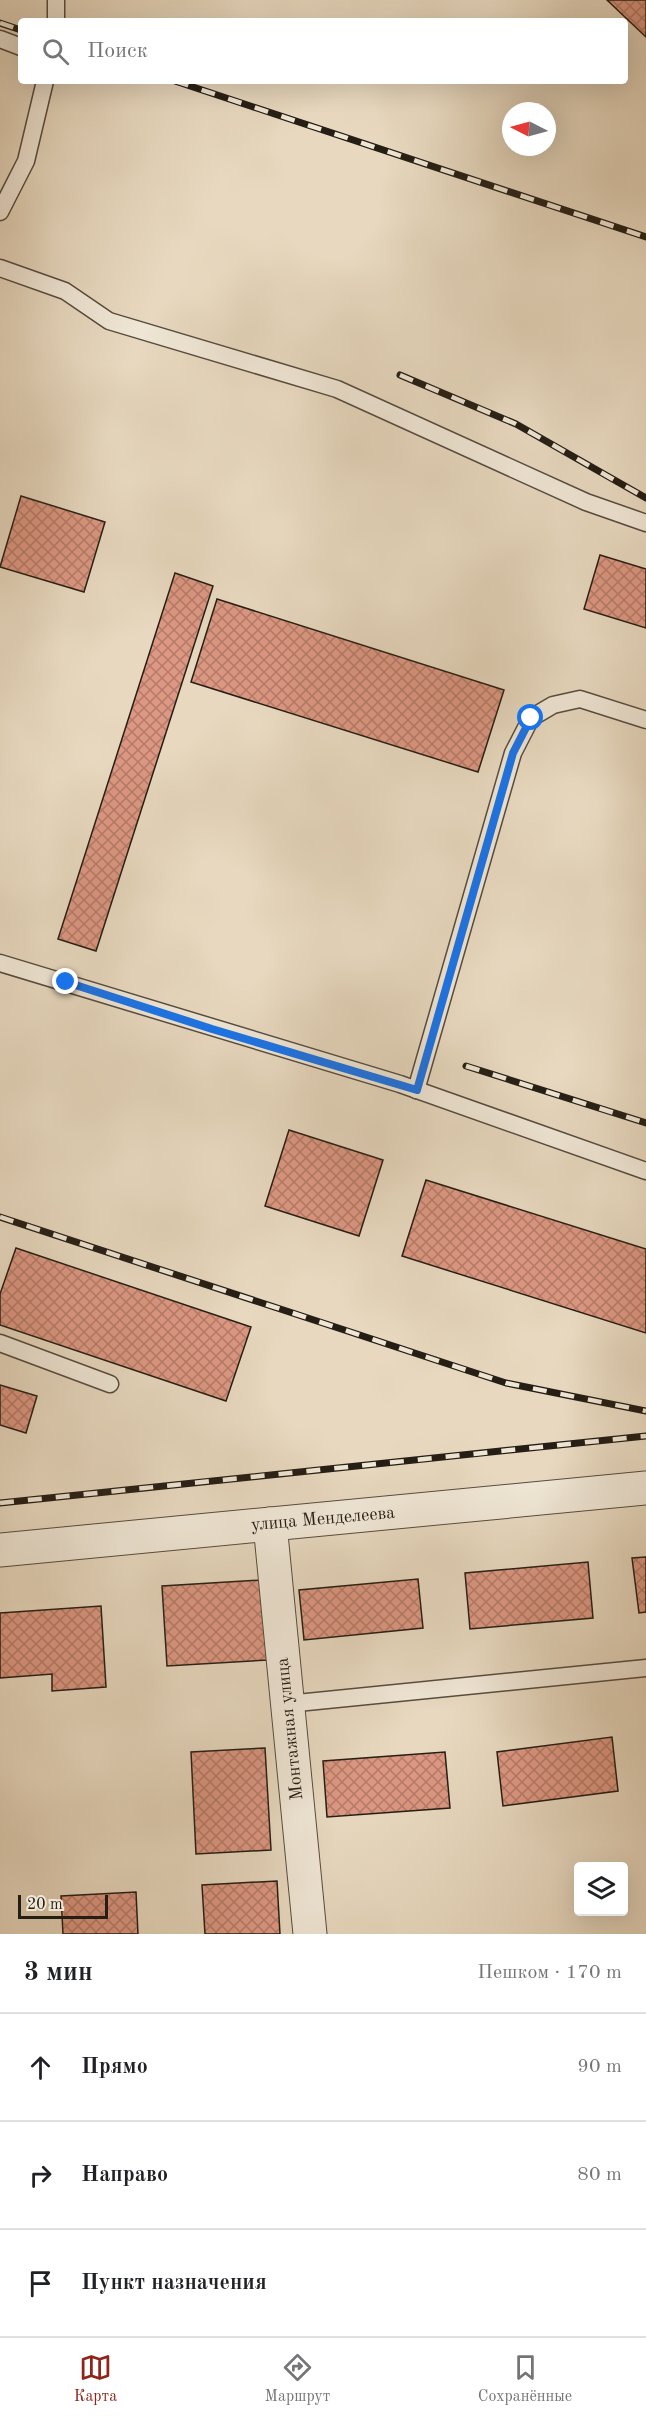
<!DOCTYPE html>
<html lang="ru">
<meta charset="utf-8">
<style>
:root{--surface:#fff;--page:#f2f2f2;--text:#202124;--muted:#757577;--line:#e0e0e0;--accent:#8f2418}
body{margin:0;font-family:"Old Standard TT",serif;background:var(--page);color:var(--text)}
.controls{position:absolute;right:18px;bottom:18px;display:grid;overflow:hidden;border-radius:6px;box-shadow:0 6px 24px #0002}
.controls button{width:54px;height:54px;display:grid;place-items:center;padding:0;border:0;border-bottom:2px solid var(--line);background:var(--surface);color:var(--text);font:30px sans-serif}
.compass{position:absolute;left:502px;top:102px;width:54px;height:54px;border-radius:50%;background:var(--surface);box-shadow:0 6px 24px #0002;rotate:276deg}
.scale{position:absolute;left:18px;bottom:15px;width:90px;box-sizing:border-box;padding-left:6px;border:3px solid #251e15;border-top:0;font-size:16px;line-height:21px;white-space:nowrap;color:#251e15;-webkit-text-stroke:4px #efe6d5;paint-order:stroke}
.stop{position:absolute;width:18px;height:18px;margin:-14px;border:4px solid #1a73e8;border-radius:50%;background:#fff}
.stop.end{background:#1a73e8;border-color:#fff;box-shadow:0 2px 6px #0008}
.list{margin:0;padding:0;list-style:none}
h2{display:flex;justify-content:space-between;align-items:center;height:78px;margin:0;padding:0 24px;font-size:26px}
h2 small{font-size:20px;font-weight:400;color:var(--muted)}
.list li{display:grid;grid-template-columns:39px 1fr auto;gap:18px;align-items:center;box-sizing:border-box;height:108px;padding:0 24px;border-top:2px solid var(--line)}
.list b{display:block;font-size:22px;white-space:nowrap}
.list em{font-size:20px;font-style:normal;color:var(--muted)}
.icon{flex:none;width:33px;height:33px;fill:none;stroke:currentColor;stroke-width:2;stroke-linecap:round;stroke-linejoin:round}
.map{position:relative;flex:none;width:646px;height:1934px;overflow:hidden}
.search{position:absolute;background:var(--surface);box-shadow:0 6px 24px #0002;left:18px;right:18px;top:18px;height:66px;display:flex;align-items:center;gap:15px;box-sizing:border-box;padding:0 21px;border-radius:6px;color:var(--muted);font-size:22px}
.sheet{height:402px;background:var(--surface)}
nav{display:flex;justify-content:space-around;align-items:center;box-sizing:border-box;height:84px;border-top:2px solid var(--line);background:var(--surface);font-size:16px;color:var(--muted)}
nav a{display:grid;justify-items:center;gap:3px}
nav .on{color:var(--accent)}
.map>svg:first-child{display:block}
</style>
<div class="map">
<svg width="646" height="1934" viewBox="0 0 646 1934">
<defs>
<pattern id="building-cross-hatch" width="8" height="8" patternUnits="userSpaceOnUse" patternTransform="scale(1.5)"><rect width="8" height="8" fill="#dd9782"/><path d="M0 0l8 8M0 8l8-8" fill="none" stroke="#b37b69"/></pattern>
</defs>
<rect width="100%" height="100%" fill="#e7d8bf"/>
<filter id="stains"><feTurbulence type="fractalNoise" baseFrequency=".00333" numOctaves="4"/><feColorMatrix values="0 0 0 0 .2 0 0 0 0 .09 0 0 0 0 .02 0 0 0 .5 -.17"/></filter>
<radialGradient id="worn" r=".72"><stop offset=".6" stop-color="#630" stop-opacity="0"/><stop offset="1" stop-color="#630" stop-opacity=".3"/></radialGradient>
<g fill="url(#building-cross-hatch)" stroke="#251e15" stroke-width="1.5">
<polygon points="607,0 646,0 646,37"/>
<polygon points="21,496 105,522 84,592 0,567"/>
<polygon points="600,555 646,569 646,628 584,609"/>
<polygon points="175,573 213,586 96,951 58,939"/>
<polygon points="217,599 504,690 478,772 191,682"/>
<polygon points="289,1130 383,1160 359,1236 265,1206"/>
<polygon points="426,1180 646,1249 646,1333 402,1256"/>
<polygon points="16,1248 251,1327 226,1401 0,1325 0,1294"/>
<polygon points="0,1385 37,1396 26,1433 0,1425"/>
<polygon points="646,1557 646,1612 639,1613 632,1558"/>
<polygon points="588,1562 593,1618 470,1629 465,1573"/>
<polygon points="418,1579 423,1628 304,1640 299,1590"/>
<polygon points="262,1580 268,1660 167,1666 162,1586"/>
<polygon points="101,1606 106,1687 52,1691 52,1674 0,1678 0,1613"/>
<polygon points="612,1737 618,1791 503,1806 497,1752"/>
<polygon points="265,1748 271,1850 196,1854 191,1752"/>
<polygon points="445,1752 450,1808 327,1817 323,1761"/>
<polygon points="277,1881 280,1934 205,1934 202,1885"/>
<polygon points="136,1892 138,1934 63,1934 61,1896"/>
</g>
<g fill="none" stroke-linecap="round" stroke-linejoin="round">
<defs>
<g id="service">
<polyline points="56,21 56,0"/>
<polyline points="0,39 21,47"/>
<polyline points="0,212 26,161 45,81"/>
<polyline points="0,268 65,291 109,321 337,389 586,502 646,523"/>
<polyline points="0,963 400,1084 646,1171"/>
<polyline points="416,1090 513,753 531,718 553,705 580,699 646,720"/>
<polyline points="0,1343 110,1384"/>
<polyline points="287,1704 646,1668"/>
</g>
<g id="minor">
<polyline points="270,1524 310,1934"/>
<polyline points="0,1550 646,1488"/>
</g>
</defs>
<use href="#service" stroke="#564c40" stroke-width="19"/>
<use href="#minor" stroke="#564c40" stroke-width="35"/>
<use href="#service" stroke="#efe6d5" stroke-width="16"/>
<use href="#minor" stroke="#efe6d5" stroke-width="33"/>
<defs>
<g id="rail">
<polyline points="0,23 21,30"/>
<polyline points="175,81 646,237"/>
<polyline points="400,375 516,424 646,498"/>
<polyline points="466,1066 646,1123"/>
<polyline points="0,1217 506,1383 646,1411"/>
<polyline points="0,1503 646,1436"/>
</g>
</defs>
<use href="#rail" stroke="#251e15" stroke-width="7"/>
<use href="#rail" stroke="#efe6d5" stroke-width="4.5" stroke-dasharray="14" stroke-linecap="butt"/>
</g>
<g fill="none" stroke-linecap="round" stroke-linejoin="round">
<polyline stroke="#1a73e8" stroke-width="8" points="66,982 212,1029 417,1090 513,753 531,718"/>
</g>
<g text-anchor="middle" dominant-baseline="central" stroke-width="5" stroke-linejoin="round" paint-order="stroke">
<g font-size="18" fill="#251e15" stroke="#efe6d5">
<text transform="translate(323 1519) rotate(-5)">улица Менделеева</text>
<text transform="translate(290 1729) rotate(-96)">Монтажная улица</text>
</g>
</g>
<rect width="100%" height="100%" filter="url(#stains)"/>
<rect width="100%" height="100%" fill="url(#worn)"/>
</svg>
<div class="controls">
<button><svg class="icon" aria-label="layers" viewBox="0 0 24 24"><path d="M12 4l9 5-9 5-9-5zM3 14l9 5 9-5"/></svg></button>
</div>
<svg class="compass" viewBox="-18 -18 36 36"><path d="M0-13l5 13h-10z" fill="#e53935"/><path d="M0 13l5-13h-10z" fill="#757577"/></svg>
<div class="scale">20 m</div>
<div class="stop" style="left:531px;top:718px"></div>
<div class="stop end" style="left:66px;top:982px"></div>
<div class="search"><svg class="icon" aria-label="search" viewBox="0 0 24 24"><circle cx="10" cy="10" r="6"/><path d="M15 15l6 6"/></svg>Поиск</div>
</div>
<section class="sheet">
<h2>3 мин<small>Пешком · 170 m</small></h2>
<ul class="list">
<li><svg class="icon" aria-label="ahead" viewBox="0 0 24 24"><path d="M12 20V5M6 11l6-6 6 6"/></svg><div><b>Прямо</b></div><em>90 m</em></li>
<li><svg class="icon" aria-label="right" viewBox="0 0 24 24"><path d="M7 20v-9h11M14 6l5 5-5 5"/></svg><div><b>Направо</b></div><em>80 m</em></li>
<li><svg class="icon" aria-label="arrive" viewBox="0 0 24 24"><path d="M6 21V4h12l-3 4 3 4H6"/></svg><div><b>Пункт назначения</b></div></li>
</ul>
</section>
<nav>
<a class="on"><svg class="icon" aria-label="map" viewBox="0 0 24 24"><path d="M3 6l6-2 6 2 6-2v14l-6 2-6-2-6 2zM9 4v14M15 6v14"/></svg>Карта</a>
<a><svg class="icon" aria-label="directions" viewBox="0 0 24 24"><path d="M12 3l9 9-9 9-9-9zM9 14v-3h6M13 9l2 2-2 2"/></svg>Маршрут</a>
<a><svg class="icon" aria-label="saved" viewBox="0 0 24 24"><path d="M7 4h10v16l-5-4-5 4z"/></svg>Сохранённые</a>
</nav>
